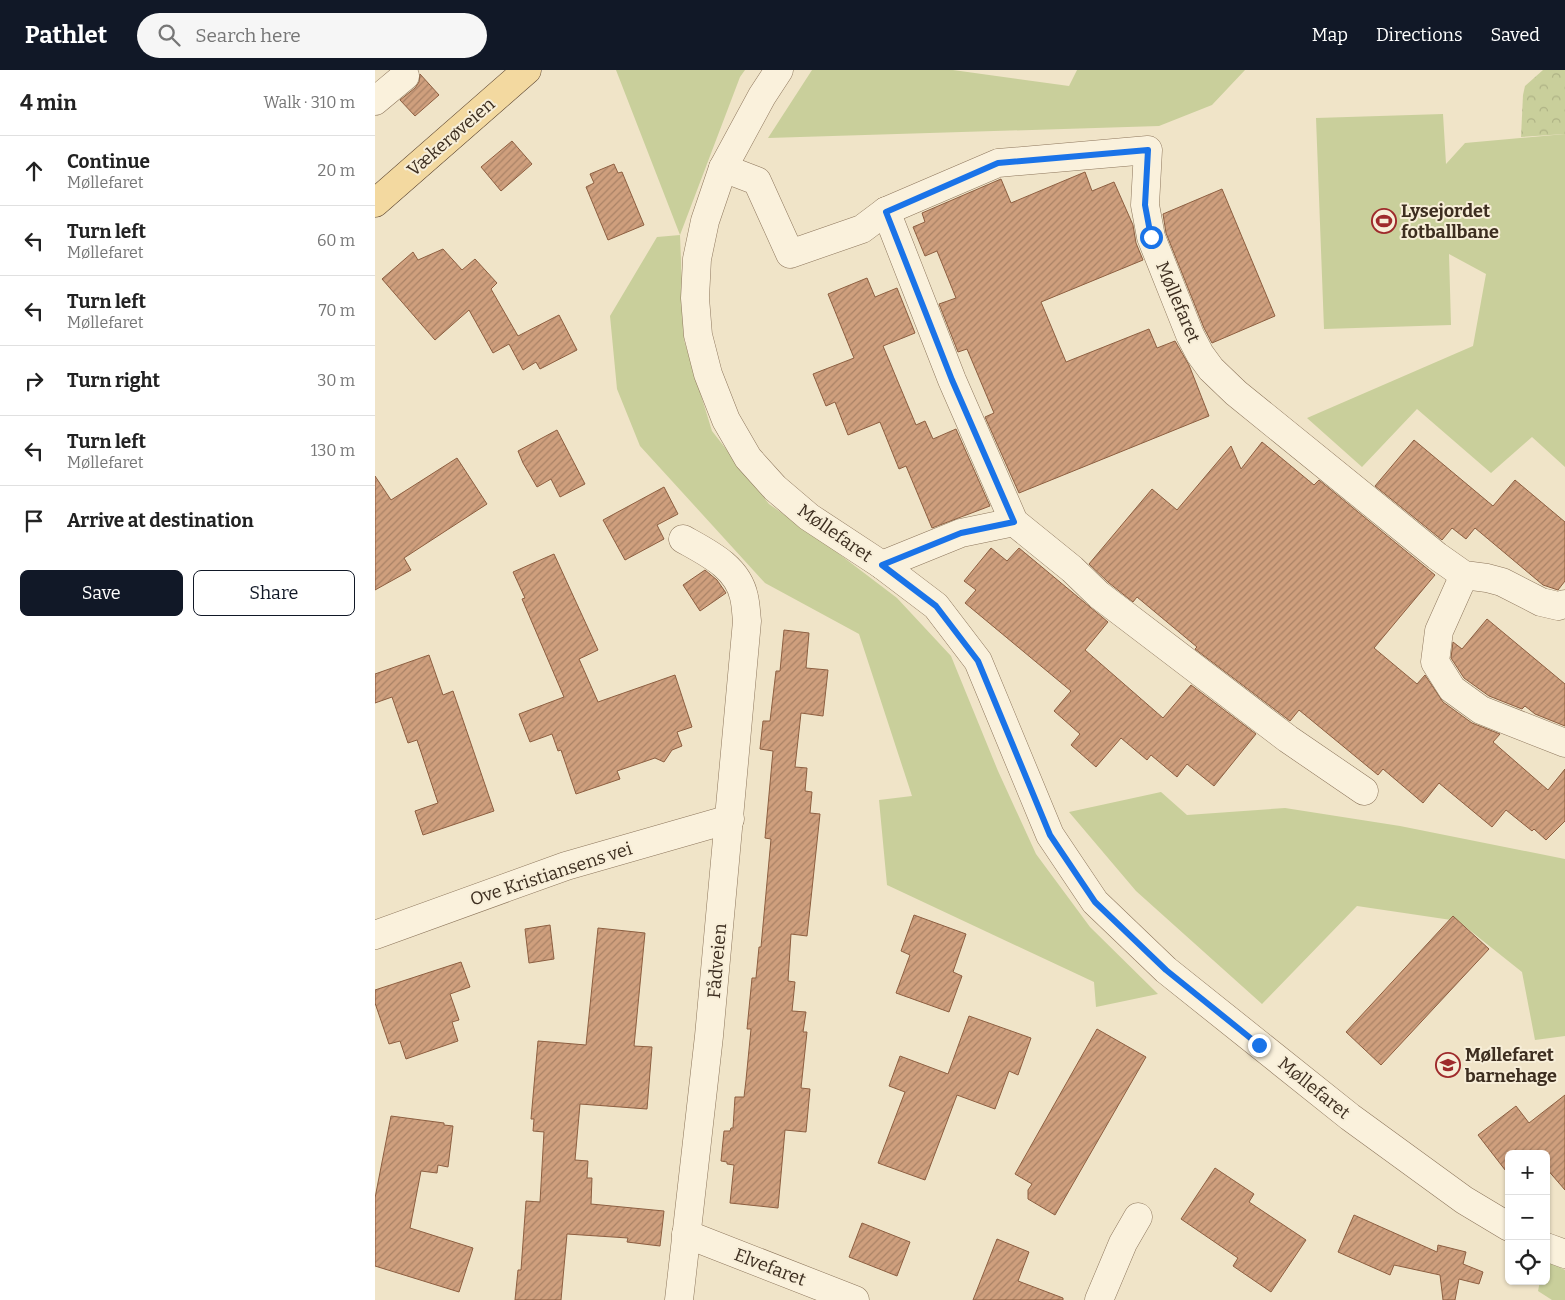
<!DOCTYPE html>
<meta charset="utf-8">
<style>
:root{--surface:#fff;--page:#f6f6f6;--text:#222;--muted:#767676;--line:#e0e0e0;--accent:#111827}
body{margin:0;font-family:Bitter,serif;background:var(--page);color:var(--text)}
.controls{position:absolute;right:15px;bottom:15px;display:grid;overflow:hidden;border-radius:8px;box-shadow:0 1px 4px #0004}
.controls button{width:45px;height:45px;display:grid;place-items:center;padding:0;border:0;border-bottom:1px solid var(--line);background:var(--surface);color:var(--text);font:25px sans-serif}
.stop{position:absolute;width:15px;height:15px;margin:-11px;border:4px solid #1a73e8;border-radius:50%;background:#fff}
.stop.end{background:#1a73e8;border-color:#fff;box-shadow:0 1px 5px #0008}
.list{margin:0;padding:0;list-style:none}
h2{display:flex;justify-content:space-between;align-items:center;height:65px;margin:0;padding:0 20px;font-size:21px}
h2 small{font-size:16px;font-weight:400;color:var(--muted)}
.list li{display:grid;grid-template-columns:32px 1fr auto;gap:15px;align-items:center;box-sizing:border-box;height:70px;padding:0 20px;border-top:1px solid var(--line)}
.list b{display:block;font-size:19px;white-space:nowrap}
.list p{margin:0;font-size:16px;white-space:nowrap;color:var(--muted)}
.list em{font-size:16px;font-style:normal;color:var(--muted)}
.actions{display:flex;gap:10px;padding:15px 20px}
.actions a{flex:1;padding:11px 0;border:1px solid var(--accent);border-radius:8px;text-align:center;font-size:18px;color:var(--accent)}
.actions .main{background:var(--accent);color:#fff}
.icon{flex:none;width:28px;height:28px;fill:none;stroke:currentColor;stroke-width:2;stroke-linecap:round;stroke-linejoin:round}
.map{position:relative;flex:none;width:1190px;height:1230px;overflow:hidden}
header{display:flex;align-items:center;gap:30px;box-sizing:border-box;height:70px;padding:0 25px;background:var(--accent);color:#fff}
header strong{font-size:24px}
nav{display:flex;gap:28px;margin-inline-start:auto;font-size:18px}
.search{width:350px;height:45px;background:var(--page);display:flex;align-items:center;gap:12px;box-sizing:border-box;padding:0 18px;border-radius:28px;color:var(--muted);font-size:19px}
main{display:flex}
aside{flex:1;background:var(--surface)}
.map>svg:first-child{display:block}
</style>
<header>
<strong>Pathlet</strong>
<div class="search"><svg class="icon" aria-label="search" viewBox="0 0 24 24"><circle cx="10" cy="10" r="6"/><path d="M15 15l6 6"/></svg>Search here</div>
<nav><a>Map</a><a>Directions</a><a>Saved</a></nav>
</header>
<main>
<aside>
<h2>4 min<small>Walk · 310 m</small></h2>
<ul class="list">
<li><svg class="icon" aria-label="ahead" viewBox="0 0 24 24"><path d="M12 20V5M6 11l6-6 6 6"/></svg><div><b>Continue</b><p>Møllefaret</p></div><em>20 m</em></li>
<li><svg class="icon" aria-label="left" viewBox="0 0 24 24"><path d="M17 20v-9H6M10 6l-5 5 5 5"/></svg><div><b>Turn left</b><p>Møllefaret</p></div><em>60 m</em></li>
<li><svg class="icon" aria-label="left" viewBox="0 0 24 24"><path d="M17 20v-9H6M10 6l-5 5 5 5"/></svg><div><b>Turn left</b><p>Møllefaret</p></div><em>70 m</em></li>
<li><svg class="icon" aria-label="right" viewBox="0 0 24 24"><path d="M7 20v-9h11M14 6l5 5-5 5"/></svg><div><b>Turn right</b></div><em>30 m</em></li>
<li><svg class="icon" aria-label="left" viewBox="0 0 24 24"><path d="M17 20v-9H6M10 6l-5 5 5 5"/></svg><div><b>Turn left</b><p>Møllefaret</p></div><em>130 m</em></li>
<li><svg class="icon" aria-label="arrive" viewBox="0 0 24 24"><path d="M6 21V4h12l-3 4 3 4H6"/></svg><div><b>Arrive at destination</b></div></li>
</ul>
<div class="actions"><a class="main">Save</a><a>Share</a></div>
</aside>
<div class="map">
<svg width="1190" height="1230" viewBox="0 0 1190 1230">
<defs>
<pattern id="park-crowns" width="20" height="18" patternUnits="userSpaceOnUse" patternTransform="scale(1.25)"><rect width="20" height="18" fill="#c9cf9b"/><path d="M2 6a3 3 0 1 1 6 0M12 15a3 3 0 1 1 6 0" fill="none" stroke="#aeb285"/></pattern>
<pattern id="building-hatch" width="6" height="6" patternUnits="userSpaceOnUse" patternTransform="scale(1.25)"><rect width="6" height="6" fill="#cf9f7d"/><path d="M-1 1l2-2M0 6l6-6M5 7l2-2" fill="none" stroke="#a98266"/></pattern>
</defs>
<rect width="100%" height="100%" fill="#f0e4c8"/>
<g fill="#c9cf9b">
<polygon points="241,0 370,0 365,7 305,165 309,270 337,361 394,434 451,474 522,528 576,586 623,701 661,784 715,857 783,924 721,937 719,912 512,815 504,730 537,726 484,564 390,513 265,376 242,319 235,246 282,167 305,165"/>
<polygon points="437,0 578,0 694,16 702,0 870,0 837,35 784,56 393,68"/>
<polygon points="1068,44 1071,94 1090,73 1190,64 1190,397 1157,367 1116,403 1042,339 987,397 932,348 1098,276 1111,204 1074,184 1076,255 949,259 941,48"/>
<polygon points="786,722 812,745 910,738 1025,756 1190,789 1190,966 1160,970 1147,902 1083,851 982,836 887,934 761,821 694,742"/>
<polygon points="1171,1190 1190,1200 1190,1230 1177,1230 1163,1221 1165,1211 1171,1211"/>
</g>
<polygon fill="url(#park-crowns)" points="1168,0 1190,0 1190,64 1146,67 1148,25 1150,16"/>
<g fill="url(#building-hatch)" stroke="#8d5f41">
<polygon points="45,4 64,25 40,46 25,30 40,18 44,12"/>
<polygon points="137,71 157,94 126,121 106,97"/>
<polygon points="239,94 243,103 247,102 269,155 233,170 211,117 219,113 215,104"/>
<polygon points="710,102 717,121 739,112 758,155 761,173 768,190 666,232 691,292 774,259 782,278 800,271 814,295 834,346 644,423 610,347 619,343 592,279 583,282 564,234 581,228 562,181 550,186 538,157 550,152 547,143 626,109 636,133"/>
<polygon points="847,119 900,246 837,273 829,258 791,163 788,144"/>
<polygon points="68,179 87,200 100,189 122,213 116,219 143,266 184,245 202,280 165,299 161,292 148,300 134,274 118,283 94,240 60,270 7,209 38,182 43,190"/>
<polygon points="492,208 500,227 522,218 540,263 508,276 541,355 550,351 558,369 581,359 615,436 557,458 531,396 524,399 505,352 473,365 460,332 451,336 438,304 479,288 453,224"/>
<polygon points="182,360 210,414 185,427 176,409 162,417 148,393 143,381"/>
<polygon points="1039,370 1118,436 1140,410 1190,452 1190,511 1183,520 1168,515 1100,458 1091,469 1077,458 1067,470 1000,416"/>
<polygon points="887,372 939,415 944,410 1060,505 999,578 1042,614 1050,605 1068,632 1097,653 1125,664 1118,672 1173,720 1190,699 1190,751 1171,770 1159,759 1157,761 1131,740 1117,757 1064,713 1048,733 1008,699 1003,705 924,640 915,651 820,579 822,577 762,527 758,532 734,513 714,494 777,419 802,440 856,376 866,399"/>
<polygon points="82,388 112,434 29,488 36,500 0,520 0,406 16,430"/>
<polygon points="289,417 303,444 282,455 289,469 250,490 228,450"/>
<polygon points="616,478 632,491 644,478 733,552 710,580 788,648 816,615 881,664 839,716 812,694 802,707 776,685 772,690 746,668 721,697 696,675 705,664 679,641 696,621 590,533 601,520 589,511"/>
<polygon points="179,484 223,580 204,589 223,632 300,605 317,657 302,662 307,676 297,680 289,692 280,688 242,701 245,709 201,724 186,680 183,681 177,664 155,672 144,644 189,627 147,529 150,528 138,502"/>
<polygon points="330,500 342,510 351,523 325,541 308,515"/>
<polygon points="1112,549 1190,614 1190,656 1160,644 1150,636 1147,639 1114,626 1089,608 1076,588 1078,572 1087,579"/>
<polygon points="409,560 434,563 431,598 453,600 448,646 426,643 420,697 432,698 430,721 437,722 435,743 445,744 432,866 416,864 413,911 420,912 417,941 431,942 428,962 432,962 426,1018 435,1019 431,1062 410,1060 403,1138 355,1133 359,1095 352,1094 352,1092 346,1091 349,1061 355,1061 356,1058 358,1058 360,1027 369,1027 371,1010 376,959 372,959 377,908 381,908 384,877 386,877 396,769 390,768 398,681 385,679 388,651 395,651 401,601 405,601"/>
<polygon points="54,585 68,625 78,621 119,741 48,765 40,741 63,733 42,670 33,673 17,627 0,633 0,604"/>
<polygon points="539,845 591,864 578,902 587,906 574,942 521,923 535,885 526,881"/>
<polygon points="1078,846 1114,879 1006,995 971,962"/>
<polygon points="175,855 179,889 154,893 150,859"/>
<polygon points="223,858 270,863 259,976 277,977 272,1039 205,1034 200,1090 213,1091 212,1108 217,1108 216,1134 289,1141 285,1176 252,1172 253,1168 192,1164 186,1230 140,1230 143,1200 146,1200 151,1131 165,1132 169,1062 158,1061 159,1049 156,1049 163,971 211,975"/>
<polygon points="86,892 95,917 75,924 84,950 77,952 83,971 31,989 25,971 14,974 0,933 0,920"/>
<polygon points="594,946 656,968 643,1005 634,1001 620,1039 582,1025 550,1110 503,1093 530,1022 514,1016 525,986 573,1004"/>
<polygon points="722,959 771,987 680,1145 653,1129 653,1120 657,1114 640,1104"/>
<polygon points="1190,1025 1190,1120 1171,1098 1171,1084 1134,1084 1134,1105 1103,1065 1141,1036 1154,1053"/>
<polygon points="16,1046 69,1053 69,1055 78,1056 73,1097 63,1095 62,1103 46,1101 35,1158 98,1178 84,1222 0,1196 0,1128"/>
<polygon points="840,1098 879,1124 874,1132 931,1170 896,1222 858,1196 863,1188 806,1149"/>
<polygon points="979,1145 1062,1182 1063,1175 1091,1182 1088,1194 1108,1202 1104,1214 1084,1209 1080,1230 1068,1230 1065,1205 1019,1195 1015,1205 963,1182"/>
<polygon points="487,1153 535,1172 522,1206 474,1187"/>
<polygon points="622,1169 654,1182 643,1211 688,1228 688,1230 598,1230"/>
</g>
<g fill="none" stroke-linecap="round" stroke-linejoin="round">
<defs>
<g id="minor">
<polyline points="404,0 387,26 348,98 330,151 322,189 320,228 323,265 333,304 351,350 373,388 400,418 434,447 507,495 561,536 603,591 675,765 720,832 791,900 975,1047 1089,1130 1134,1157"/>
<polyline points="0,31 30,6"/>
<polyline points="348,98 382,111 415,184 487,159 511,141 623,93 773,80 770,135 776,167 815,265 825,284 836,299 861,323 1062,486 1089,505 1112,508 1127,512 1166,532 1183,536 1190,534"/>
<polyline points="511,141 577,310 639,452 697,499 724,525 913,669 989,721"/>
<polyline points="507,495 586,463 639,452"/>
<polyline points="1089,505 1064,561 1060,592 1077,619 1106,640 1190,673"/>
<polyline points="0,865 191,796 355,749"/>
<polyline points="311,1164 480,1230"/>
<polyline points="1171,1177 1190,1184"/>
<path d="M304,1230l30,-264 38,-415c-1,-8 -1,-16 -3,-24 -6,-30 -36,-44 -61,-58"/>
<polyline points="724,1230 748,1173 763,1147"/>
</g>
<polyline id="major" points="0,133 152,0"/>
</defs>
<use href="#minor" stroke="#8d765c" stroke-width="29"/>
<use href="#major" stroke="#5b4430" stroke-width="29"/>
<use href="#minor" stroke="#faf1dc" stroke-width="28"/>
<use href="#major" stroke="#f3d9a0" stroke-width="28"/>
</g>
<g fill="none" stroke-linecap="round" stroke-linejoin="round">
<polyline stroke="#1a73e8" stroke-width="6" points="776,167 770,135 773,80 623,93 511,142 577,310 639,452 586,463 507,495 561,536 603,591 675,765 720,832 791,900 884,975"/>
</g>
<defs>
<symbol id="stadium-ring" viewBox="-11 -11 22 22"><circle r="9.5" fill="#f7eed8" stroke="#9e2a2b" stroke-width="1.5"/><path d="M0-5a6.5 5 0 1 0 0 10a6.5 5 0 1 0 0-10ZM-3.5-1.8h7v3.6h-7Z" fill="#9e2a2b"/></symbol>
<symbol id="school-ring" viewBox="-11 -11 22 22"><circle r="9.5" fill="#f7eed8" stroke="#9e2a2b" stroke-width="1.5"/><path d="M0-5L7-2L0 1L-7-2ZM-4 1L0 2.5L4 1V4Q0 6-4 4Z" fill="#9e2a2b"/></symbol>
</defs>
<g fill-rule="evenodd">
<use href="#stadium-ring" x="995" y="137" width="28" height="28"/>
<use href="#school-ring" x="1059" y="981" width="28" height="28"/>
</g>
<g text-anchor="middle" dominant-baseline="central" stroke-width="4" stroke-linejoin="round" paint-order="stroke">
<g font-size="18" fill="#3d2e20" stroke="#f7eed8">
<text transform="translate(76 67) rotate(-41)">Vækerøveien</text>
<text transform="translate(803 232) rotate(67)">Møllefaret</text>
<text transform="translate(460 463) rotate(35)">Møllefaret</text>
<text transform="translate(176 804) rotate(-18)">Ove Kristiansens vei</text>
<text transform="translate(342 891) rotate(-85)">Fådveien</text>
<text transform="translate(939 1018) rotate(39)">Møllefaret</text>
<text transform="translate(395 1197) rotate(21)">Elvefaret</text>
</g>
<g font-size="18" font-weight="bold" fill="#3d2e20" stroke="#f7eed8" text-anchor="start">
<text x="1026" y="141">Lysejordet<tspan x="1026" dy="21">fotballbane</tspan></text>
<text x="1090" y="985">Møllefaret<tspan x="1090" dy="21">barnehage</tspan></text>
</g>
</g>
</svg>
<div class="controls">
<button>+</button>
<button>−</button>
<button><svg class="icon" aria-label="locate" viewBox="0 0 24 24"><circle cx="12" cy="12" r="6"/><path d="M12 2v4M12 18v4M2 12h4M18 12h4"/></svg></button>
</div>
<div class="stop" style="left:776px;top:167px"></div>
<div class="stop end" style="left:884px;top:975px"></div>
</div>
</main>
